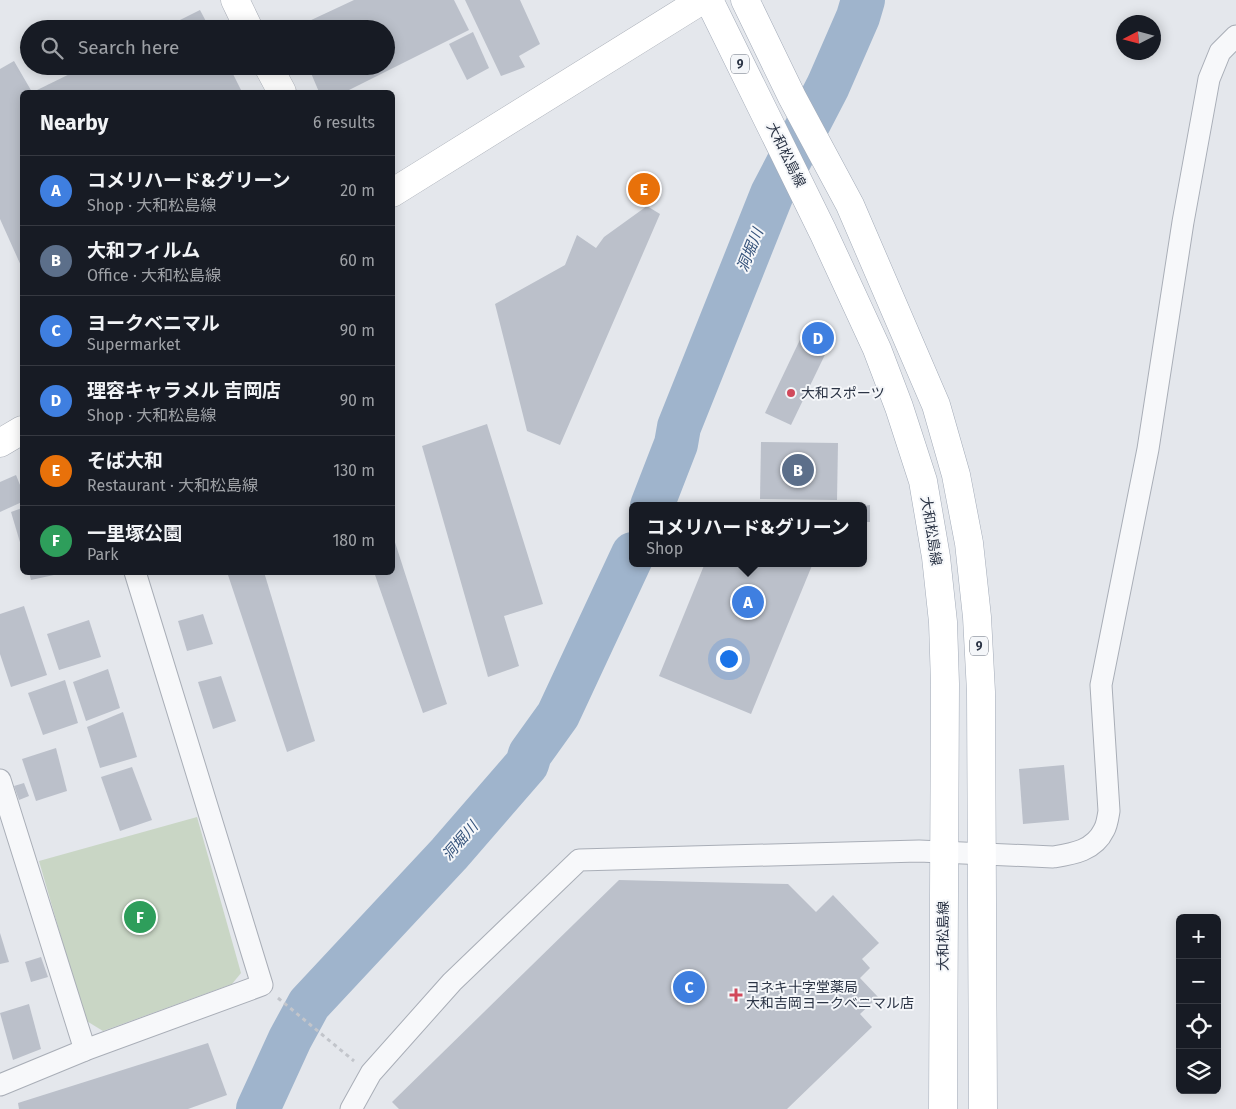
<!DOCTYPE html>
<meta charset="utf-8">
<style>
:root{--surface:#171b24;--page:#242831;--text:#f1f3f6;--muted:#9ea1a6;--line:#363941;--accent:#ea580c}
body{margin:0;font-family:"Fira Sans","Noto Sans JP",sans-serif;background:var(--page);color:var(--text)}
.controls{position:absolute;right:15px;bottom:15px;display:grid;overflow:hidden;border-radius:8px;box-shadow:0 2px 12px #0003}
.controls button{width:45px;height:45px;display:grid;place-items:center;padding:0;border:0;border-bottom:1px solid var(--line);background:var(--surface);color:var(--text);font:25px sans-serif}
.compass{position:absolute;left:1116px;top:15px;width:45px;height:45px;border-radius:50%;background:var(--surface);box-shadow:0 2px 12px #0003;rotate:264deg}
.you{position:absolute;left:728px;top:658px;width:18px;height:18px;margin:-12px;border:4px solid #fff;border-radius:50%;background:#1a73e8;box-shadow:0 0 0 8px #1a73e833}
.badge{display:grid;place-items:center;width:32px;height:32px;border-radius:50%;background:var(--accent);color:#fff;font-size:16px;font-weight:700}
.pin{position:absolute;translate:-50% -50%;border:2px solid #fff;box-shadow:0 1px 5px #0006}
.popup{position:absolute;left:629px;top:502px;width:238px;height:65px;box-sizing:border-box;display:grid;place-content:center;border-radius:8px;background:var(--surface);filter:drop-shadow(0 1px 4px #0005);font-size:16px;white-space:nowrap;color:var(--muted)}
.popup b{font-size:19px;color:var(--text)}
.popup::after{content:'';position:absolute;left:50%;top:100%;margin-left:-10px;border:10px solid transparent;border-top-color:var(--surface)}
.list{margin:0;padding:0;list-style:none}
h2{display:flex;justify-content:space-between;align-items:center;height:65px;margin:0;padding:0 20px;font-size:21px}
h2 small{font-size:16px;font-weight:400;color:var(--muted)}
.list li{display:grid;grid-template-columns:32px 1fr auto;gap:15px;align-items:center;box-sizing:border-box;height:70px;padding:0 20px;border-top:1px solid var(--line)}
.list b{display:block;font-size:19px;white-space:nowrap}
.list p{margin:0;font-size:16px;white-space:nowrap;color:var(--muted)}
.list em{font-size:16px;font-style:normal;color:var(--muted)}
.icon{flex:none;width:28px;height:28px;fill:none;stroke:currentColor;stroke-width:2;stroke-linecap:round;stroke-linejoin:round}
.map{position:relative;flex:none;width:1236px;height:1109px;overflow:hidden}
.search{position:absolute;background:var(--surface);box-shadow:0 2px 12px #0003;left:20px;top:20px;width:375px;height:55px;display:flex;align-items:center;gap:12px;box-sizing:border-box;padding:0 18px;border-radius:28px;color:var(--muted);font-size:19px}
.panel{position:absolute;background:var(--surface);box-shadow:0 2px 12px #0003;left:20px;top:90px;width:375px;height:485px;border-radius:8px}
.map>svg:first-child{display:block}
</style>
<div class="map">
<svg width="1236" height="1109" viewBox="0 0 1236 1109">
<rect width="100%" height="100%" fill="#e4e7ec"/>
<polygon fill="#c9d6c5" points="197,817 241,973 232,984 103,1031 85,1020 39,861"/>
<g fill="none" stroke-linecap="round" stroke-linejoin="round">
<g stroke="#9fb4cc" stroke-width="44">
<polyline points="652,506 676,444 679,427 772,194 828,86 858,17 863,0"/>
<polyline points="258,1109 290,1039 309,1004 449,854 527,764 530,754 558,715 633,554"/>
</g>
</g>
<g fill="#bbc0ca">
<polygon points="354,0 454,0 469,30 345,92 319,92 308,66 386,66 386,29 292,29"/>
<polygon points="465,0 520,0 540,44 519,56 525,67 501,76"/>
<polygon points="200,10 210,29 162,29"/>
<polygon points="473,32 489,68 467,80 449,44"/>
<polygon points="14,61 32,92 22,92 22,268 0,219 0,69"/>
<polygon points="86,66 229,66 242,92 33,92"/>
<polygon points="647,206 660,214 560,445 527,431 495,304 565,265 577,235 596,248 604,237"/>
<polygon points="807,325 833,338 791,425 765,413"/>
<polygon points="487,424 543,604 504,616 519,666 488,677 422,446"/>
<polygon points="761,442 838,443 837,500 760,499"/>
<polygon points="16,475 22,490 22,502 0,512 0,482"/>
<polygon points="870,505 870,522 863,522 863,506"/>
<polygon points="22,508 22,549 11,512"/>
<polygon points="393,536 447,704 423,713 374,572 392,572"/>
<polygon points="705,563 813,563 751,714 659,676"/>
<polygon points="29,572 63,572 63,573 31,580"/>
<polygon points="227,572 264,572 315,741 287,752"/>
<polygon points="24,606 47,675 11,687 0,654 0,614"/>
<polygon points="203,614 213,644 187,651 178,621"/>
<polygon points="89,620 101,657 59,670 47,634"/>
<polygon points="108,669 120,708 86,721 73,682"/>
<polygon points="221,676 236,721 213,729 198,682"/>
<polygon points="65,680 78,723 43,735 28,693"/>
<polygon points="123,712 137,757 100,768 87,727"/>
<polygon points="56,748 67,791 36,801 22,759"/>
<polygon points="1064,765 1069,820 1023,824 1019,769"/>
<polygon points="132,767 152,820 120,831 101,777"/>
<polygon points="24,783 29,796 19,800 14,786"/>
<polygon points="619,880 788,884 816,912 833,895 879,943 862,959 870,968 860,978 878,997 860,1014 872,1027 787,1109 399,1109 392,1102"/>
<polygon points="0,933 9,962 0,964"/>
<polygon points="41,957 48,977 31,982 25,962"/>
<polygon points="29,1004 41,1049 13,1060 0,1013"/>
<polygon points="208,1043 227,1095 188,1109 19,1109 18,1103"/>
</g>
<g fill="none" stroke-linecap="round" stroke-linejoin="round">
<defs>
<g id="street">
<polyline points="0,780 85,1050"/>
<polyline points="0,1085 85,1050 262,985 135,572"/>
<path d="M351,1109l20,-36 81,-91 127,-122 340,-9 134,6c19,-3 41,-6 51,-27 3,-5 4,-13 5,-19l-8,-126 47,-236 35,-227 26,-143 11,-27 16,-16"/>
</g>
<g id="secondary">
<polyline points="235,0 249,29"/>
<polyline points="268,66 282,92"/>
<polyline points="392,193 702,0"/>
<polyline points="0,443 22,430"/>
</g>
<g id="primary">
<polyline points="709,0 823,232 877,349 899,407 923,481 936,557 943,622 945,684 943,1109"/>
<polyline points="745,0 792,97 850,205 936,405 956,475 969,543 977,617 981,692 983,1109"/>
</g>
</defs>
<use href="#street" stroke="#a9aeb7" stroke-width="23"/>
<use href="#secondary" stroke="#a9aeb7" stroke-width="29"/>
<use href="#primary" stroke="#a3abb8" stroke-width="29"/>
<polyline stroke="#c2c5cb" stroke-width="3" stroke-dasharray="4 4" stroke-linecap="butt" points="278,998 354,1061"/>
<use href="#street" stroke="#f7f8fa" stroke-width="21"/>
<use href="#secondary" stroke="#fff" stroke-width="28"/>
<use href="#primary" stroke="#fff" stroke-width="28"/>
</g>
<g fill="#d1495b" stroke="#f4f6f9" stroke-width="2">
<circle cx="791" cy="393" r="5"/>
<path d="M733.5 987.5h5v5h5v5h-5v5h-5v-5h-5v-5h5z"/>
</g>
<g text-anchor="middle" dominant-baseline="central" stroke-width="4" stroke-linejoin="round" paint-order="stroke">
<g fill="#f4f6f9" stroke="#676e7b" stroke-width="1">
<rect x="731" y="54.5" width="18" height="19" rx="4"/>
<rect x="970" y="636.5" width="18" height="19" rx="4"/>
</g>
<g font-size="12" font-weight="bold" fill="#2b3445">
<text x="740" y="64">9</text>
<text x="979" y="646">9</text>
</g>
<g font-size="14" fill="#2b3445" stroke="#f4f6f9">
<text transform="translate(786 155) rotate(64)">大和松島線</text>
<text transform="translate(931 531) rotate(81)">大和松島線</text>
<text transform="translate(943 936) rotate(-90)">大和松島線</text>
</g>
<g font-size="14" fill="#2b3445" stroke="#f4f6f9" text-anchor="start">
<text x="801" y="393">大和スポーツ</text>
<text x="746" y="987">ヨネキ十字堂薬局<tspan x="746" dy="16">大和吉岡ヨークベニマル店</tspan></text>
</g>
<g font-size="15" font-style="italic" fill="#34527a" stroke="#f4f6f9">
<text transform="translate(750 250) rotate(-68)">洞堀川</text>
<text transform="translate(460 841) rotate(-49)">洞堀川</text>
</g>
</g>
</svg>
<div class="controls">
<button>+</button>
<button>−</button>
<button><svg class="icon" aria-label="locate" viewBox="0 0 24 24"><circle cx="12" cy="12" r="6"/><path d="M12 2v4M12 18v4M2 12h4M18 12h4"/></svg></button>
<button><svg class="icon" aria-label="layers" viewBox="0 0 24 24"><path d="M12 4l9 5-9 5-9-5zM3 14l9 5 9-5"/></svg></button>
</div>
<svg class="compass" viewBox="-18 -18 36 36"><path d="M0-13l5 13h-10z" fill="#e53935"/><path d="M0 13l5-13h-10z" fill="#9ea1a6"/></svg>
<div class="you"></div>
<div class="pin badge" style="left:748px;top:602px;background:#3f7fe0">A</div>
<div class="popup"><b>コメリハード&amp;グリーン</b>Shop</div>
<div class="pin badge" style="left:798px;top:470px;background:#5c6f8a">B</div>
<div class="pin badge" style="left:689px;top:987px;background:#3f7fe0">C</div>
<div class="pin badge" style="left:818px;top:338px;background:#3f7fe0">D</div>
<div class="pin badge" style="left:644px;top:189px;background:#e8710a">E</div>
<div class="pin badge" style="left:140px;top:917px;background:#2e9e5b">F</div>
<div class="search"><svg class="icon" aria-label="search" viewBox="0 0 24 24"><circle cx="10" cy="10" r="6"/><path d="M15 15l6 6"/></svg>Search here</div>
<section class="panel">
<h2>Nearby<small>6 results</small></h2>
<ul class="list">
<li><span class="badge" style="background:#3f7fe0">A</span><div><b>コメリハード&amp;グリーン</b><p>Shop · 大和松島線</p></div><em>20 m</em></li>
<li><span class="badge" style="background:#5c6f8a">B</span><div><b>大和フィルム</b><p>Office · 大和松島線</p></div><em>60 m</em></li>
<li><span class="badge" style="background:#3f7fe0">C</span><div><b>ヨークベニマル</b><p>Supermarket</p></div><em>90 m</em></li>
<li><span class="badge" style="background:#3f7fe0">D</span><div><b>理容キャラメル 吉岡店</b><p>Shop · 大和松島線</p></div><em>90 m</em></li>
<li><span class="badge" style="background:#e8710a">E</span><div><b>そば大和</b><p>Restaurant · 大和松島線</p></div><em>130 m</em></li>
<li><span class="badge" style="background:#2e9e5b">F</span><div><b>一里塚公園</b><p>Park</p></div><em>180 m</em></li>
</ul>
</section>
</div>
